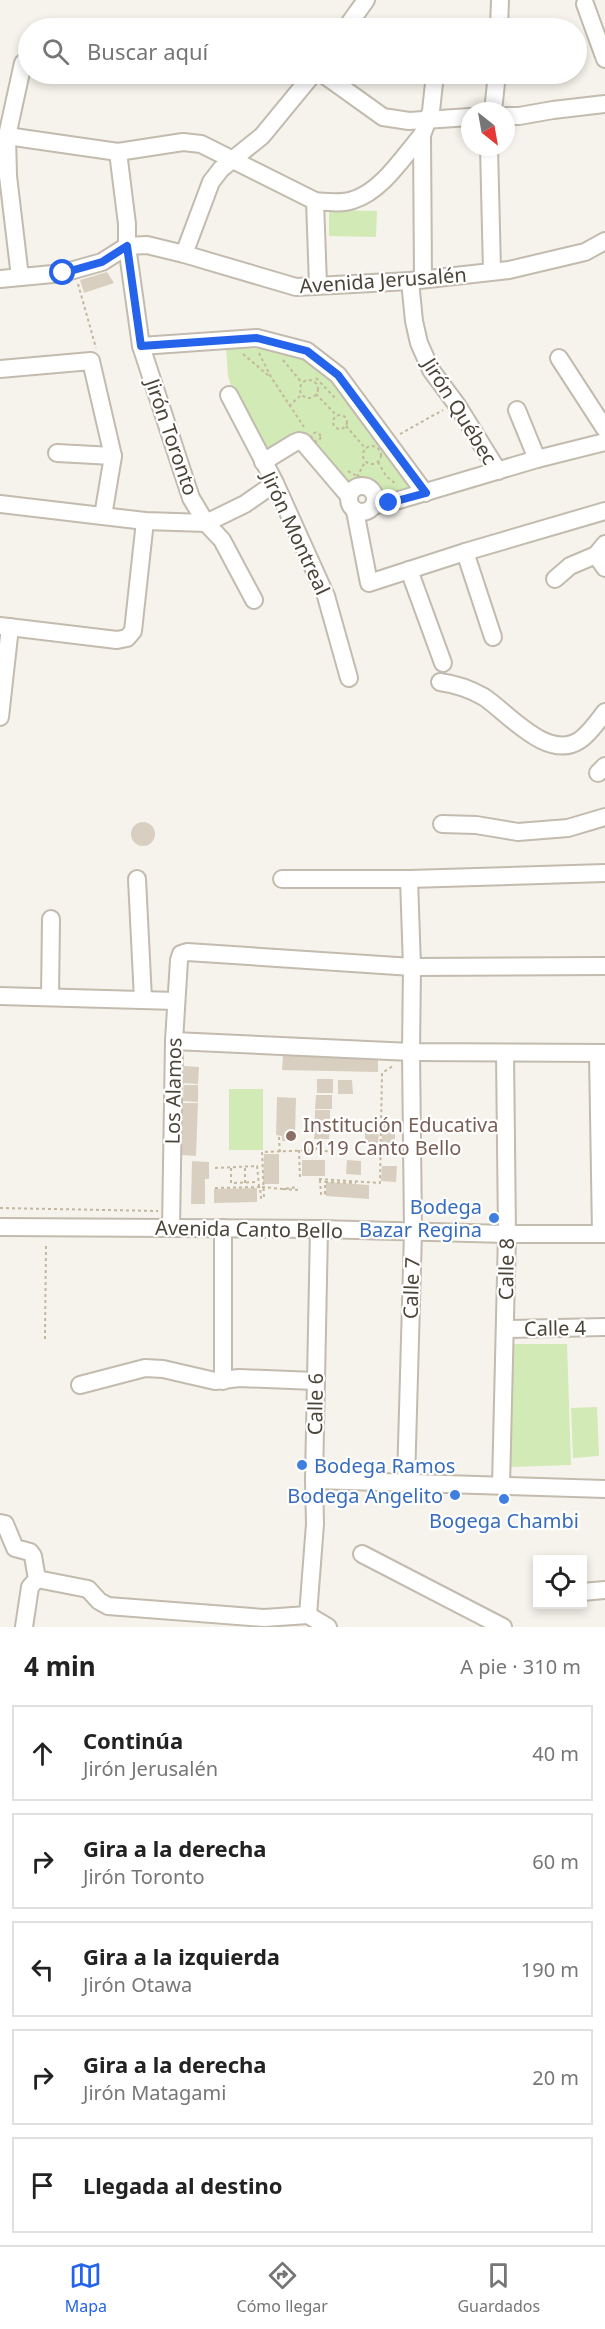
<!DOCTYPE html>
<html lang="es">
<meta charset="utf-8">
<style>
:root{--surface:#fff;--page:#f2f2f2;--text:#222;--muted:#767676;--line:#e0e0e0;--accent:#2563eb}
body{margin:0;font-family:"Noto Sans",sans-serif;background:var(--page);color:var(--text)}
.controls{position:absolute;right:18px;bottom:18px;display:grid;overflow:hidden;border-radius:0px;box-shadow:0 3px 9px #0003}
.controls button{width:54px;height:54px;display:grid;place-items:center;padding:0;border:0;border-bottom:2px solid var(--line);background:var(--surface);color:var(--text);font:30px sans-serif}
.compass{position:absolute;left:461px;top:102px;width:54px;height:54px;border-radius:50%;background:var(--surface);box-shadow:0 3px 9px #0003;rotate:149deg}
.stop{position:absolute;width:18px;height:18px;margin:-14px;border:4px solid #2563eb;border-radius:50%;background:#fff}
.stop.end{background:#2563eb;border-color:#fff;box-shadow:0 2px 6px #0008}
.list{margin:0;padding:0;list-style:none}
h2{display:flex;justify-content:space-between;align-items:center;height:78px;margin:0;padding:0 24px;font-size:26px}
h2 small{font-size:20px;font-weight:400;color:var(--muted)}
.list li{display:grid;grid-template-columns:39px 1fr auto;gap:18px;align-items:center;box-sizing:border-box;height:96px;margin:0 12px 12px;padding:0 12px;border:2px solid var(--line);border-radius:0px}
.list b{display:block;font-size:22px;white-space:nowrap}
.list p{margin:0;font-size:20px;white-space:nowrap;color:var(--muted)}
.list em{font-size:20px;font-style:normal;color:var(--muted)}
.icon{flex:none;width:33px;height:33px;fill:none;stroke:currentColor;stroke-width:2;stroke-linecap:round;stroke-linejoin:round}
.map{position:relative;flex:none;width:605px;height:1627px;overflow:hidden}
.search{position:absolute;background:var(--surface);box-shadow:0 3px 9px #0003;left:18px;right:18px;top:18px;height:66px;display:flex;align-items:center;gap:15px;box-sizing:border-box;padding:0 21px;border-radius:33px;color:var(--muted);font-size:22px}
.sheet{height:618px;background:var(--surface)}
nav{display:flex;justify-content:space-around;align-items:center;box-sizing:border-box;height:84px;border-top:2px solid var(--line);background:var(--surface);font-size:16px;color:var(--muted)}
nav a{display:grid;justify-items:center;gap:3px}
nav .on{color:var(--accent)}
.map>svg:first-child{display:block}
</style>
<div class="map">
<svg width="605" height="1627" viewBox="0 0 605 1627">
<rect width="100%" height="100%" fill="#f6f3ec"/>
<g fill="#d2eab5">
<polygon points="329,210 377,211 376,237 329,236"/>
<polygon points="226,347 269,349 304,358 329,376 417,489 382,497 367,479 359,479 346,486 303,439 265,457 234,396 228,376"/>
<rect x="229" y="1089" width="34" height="61"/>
<polygon points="514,1344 567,1344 571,1465 510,1467"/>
<polygon points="597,1407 599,1456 573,1458 571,1408"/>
</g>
<g fill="#d8cfc1">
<polygon points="107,272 114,283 84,293 80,280"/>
<circle cx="143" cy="834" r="12"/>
<polygon points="283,1055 378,1060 378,1072 282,1070"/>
<polygon points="184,1066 199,1067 198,1084 183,1083"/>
<rect x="317" y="1079" width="16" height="14"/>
<polygon points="338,1080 352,1080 353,1094 338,1094"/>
<polygon points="184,1085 198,1085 198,1102 183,1101"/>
<polygon points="316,1095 332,1095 332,1109 315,1109"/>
<polygon points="277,1097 296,1098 295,1136 290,1136 290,1141 282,1141 282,1136 276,1135"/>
<polygon points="183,1103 198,1103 196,1156 182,1155"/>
<rect x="315" y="1110" width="15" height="14"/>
<rect x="382" y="1122" width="13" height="33"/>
<polygon points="315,1126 330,1127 329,1139 314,1139"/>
<polygon points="365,1129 379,1130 378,1144 365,1143"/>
<polygon points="264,1154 279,1154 279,1184 263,1184"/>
<rect x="302" y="1160" width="23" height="16"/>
<polygon points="347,1160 361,1161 361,1175 346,1174"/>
<polygon points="192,1161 209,1162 209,1179 205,1179 205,1204 191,1204"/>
<polygon points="382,1166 397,1166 396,1182 381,1181"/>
<polygon points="326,1182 369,1185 369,1199 326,1196"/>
<polygon points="257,1188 257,1202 214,1203 214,1189"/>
</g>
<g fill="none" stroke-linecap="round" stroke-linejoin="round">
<defs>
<g id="minor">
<polyline points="585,4 605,59"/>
<polyline points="346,28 366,0"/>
<polyline points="499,28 500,0"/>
<polyline points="323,74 383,117 409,121 470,117"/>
<polyline points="493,111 497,74"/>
<polyline points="506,116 519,116 553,110 605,104"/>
<path d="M7,136l111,16 65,-10 18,2 114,57c12,1 27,3 38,-1 29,-9 50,-43 69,-65"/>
<polyline points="489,147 492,271"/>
<polyline points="118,152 127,224 127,246 141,346 191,498 206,523 222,540 254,600"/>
<polyline points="315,201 318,285"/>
<polyline points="184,254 211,182 221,169 262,136 313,74"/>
<polyline points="20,277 8,176 7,136 23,63"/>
<polyline points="0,279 63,273 102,262 127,246 147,245 184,254 296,287 410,281 509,270 585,252 605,241"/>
<polyline points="423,279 422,135 431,111 435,74"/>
<polyline points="410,281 414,321 419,343 431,370 457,405 498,471"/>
<polyline points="141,346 257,338 307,351 338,375 425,493"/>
<polyline points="559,358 605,429"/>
<polyline points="0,369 91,361 113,456 103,516"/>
<polyline points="229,395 275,483 326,596 349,678"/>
<polyline points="517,410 537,459"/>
<polyline points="57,453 113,456"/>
<polyline points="263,462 294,443 299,441 303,442 349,496"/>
<circle cx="362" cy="499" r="13"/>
<polyline points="0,504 145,521 206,523 245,504 275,483"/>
<polyline points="374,505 389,503 537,459 605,442"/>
<polyline points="355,511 369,583 465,552 605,511"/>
<polyline points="465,552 493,637"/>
<polyline points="596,555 605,568"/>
<polyline points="409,570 443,663"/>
<polyline points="555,579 570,566 596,555 605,544"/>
<polyline points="0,626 117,640 127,638 133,631 145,521"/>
<path d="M440,682c15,2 30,7 44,15 24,16 64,65 96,43 10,-7 18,-19 25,-28"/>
<polyline points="0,717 10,627"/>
<polyline points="598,773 605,766"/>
<polyline points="442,824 476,825 518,832 568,828 605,817"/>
<polyline points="137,879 143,999"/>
<polyline points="282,879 409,879 605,873"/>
<polyline points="0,996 176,1001"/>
<polyline points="50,997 51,919"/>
<polyline points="174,1041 411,1052 605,1053"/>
<polyline points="598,1053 601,1234"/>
<polyline points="0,1227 319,1229 507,1234 605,1234"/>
<polyline points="171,1228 174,1041 179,960 181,954 187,952 412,967 605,966"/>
<polyline points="223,1228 223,1381"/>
<polyline points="505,1329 605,1327"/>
<polyline points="80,1385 145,1368 163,1369 215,1381 239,1378 315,1381"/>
<polyline points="314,1480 605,1489"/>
<polyline points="406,1482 413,1232 411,1052 412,967 409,879"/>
<polyline points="501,1486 507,1234 505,1053"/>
<polyline points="0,1523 5,1524 15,1548 30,1552 33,1556 37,1579"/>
<polyline points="362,1554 503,1627"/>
<polyline points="582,1592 605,1590"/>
<polyline points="308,1615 315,1524 314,1480 319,1229"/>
<polyline points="24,1627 30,1587 37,1579 88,1589 99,1601 108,1606 264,1618 308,1615 328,1627"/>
</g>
</defs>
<use href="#minor" stroke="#c2bbae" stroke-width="20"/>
<g stroke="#c4b79f" stroke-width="2" stroke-dasharray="3 3" stroke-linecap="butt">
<polyline points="78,284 96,348"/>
<polyline points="259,353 271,377 304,427"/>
<polyline points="243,354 269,376"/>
<polyline points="283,360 302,383"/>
<polyline points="316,378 337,400"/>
<circle cx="309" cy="389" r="9"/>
<polyline points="316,394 337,416"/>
<polyline points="289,406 301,395"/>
<circle cx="340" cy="422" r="7"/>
<polyline points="346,426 366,449"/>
<circle cx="316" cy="437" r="4.5"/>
<polyline points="400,434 443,410"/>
<circle cx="372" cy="455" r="9"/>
<polyline points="378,462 386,476 397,485"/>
<path d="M348,471c11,8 23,6 32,18"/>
<polyline points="357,477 365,462"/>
<polyline points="279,1137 280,1154"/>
<polyline points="299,1150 300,1179"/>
<polyline points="316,1150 316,1143 335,1143"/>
<polyline points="215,1168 257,1166 259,1186"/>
<polyline points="231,1168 231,1183 258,1182"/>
<polyline points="319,1179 380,1183 382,1073 393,1066"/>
<polyline points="320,1180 321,1194 325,1194 325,1182 356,1183"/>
<polyline points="245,1183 245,1167"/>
<polyline points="262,1187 283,1189"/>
<polyline points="215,1188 260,1187 261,1198 264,1198 262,1152 316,1150 335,1152"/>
<polyline points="298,1190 283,1189 298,1187"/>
<polyline points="0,1208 158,1211"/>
<polyline points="45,1339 46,1243"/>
</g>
<use href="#minor" stroke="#fff" stroke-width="16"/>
</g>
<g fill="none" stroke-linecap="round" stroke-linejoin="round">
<polyline stroke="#2563eb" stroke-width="8" points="63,273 102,262 127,246 141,346 257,338 307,351 338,375 426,493 389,503"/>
</g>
<circle fill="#8d6e63" stroke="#fff" stroke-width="2" cx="291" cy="1136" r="6"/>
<g fill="#3f7fe0" stroke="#fff" stroke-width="2">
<circle cx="494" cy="1218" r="6"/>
<circle cx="302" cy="1465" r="6"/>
<circle cx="455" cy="1495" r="6"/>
<circle cx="504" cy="1499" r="6"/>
</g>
<g text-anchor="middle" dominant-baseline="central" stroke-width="4.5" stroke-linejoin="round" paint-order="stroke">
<g font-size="20" fill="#4b4439" stroke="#fff">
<text transform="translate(383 280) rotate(-4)">Avenida Jerusalén</text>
<text transform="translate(460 411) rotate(58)">Jirón Québec</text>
<text transform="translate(172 437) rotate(71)">Jirón Toronto</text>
<text transform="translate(296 533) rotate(65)">Jirón Montreal</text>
<text transform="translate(173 1091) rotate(-89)">Los Alamos</text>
<text transform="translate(249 1229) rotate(1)">Avenida Canto Bello</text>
<text transform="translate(506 1269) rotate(-89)">Calle 8</text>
<text transform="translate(411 1288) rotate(-88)">Calle 7</text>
<text transform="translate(555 1328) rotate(-1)">Calle 4</text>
<text transform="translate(315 1404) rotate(-89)">Calle 6</text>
</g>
<g font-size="20" fill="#785e54" stroke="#fff" text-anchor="start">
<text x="303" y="1124">Institución Educativa<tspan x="303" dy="23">0119 Canto Bello</tspan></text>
</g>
<g font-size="20" fill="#366cbe" stroke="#fff" text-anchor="end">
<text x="482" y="1206">Bodega<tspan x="482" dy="23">Bazar Regina</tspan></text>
<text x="314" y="1465" text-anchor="start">Bodega Ramos</text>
<text x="443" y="1495">Bodega Angelito</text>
<text x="504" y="1520" text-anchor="middle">Bogega Chambi</text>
</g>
</g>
</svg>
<div class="controls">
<button><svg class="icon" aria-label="locate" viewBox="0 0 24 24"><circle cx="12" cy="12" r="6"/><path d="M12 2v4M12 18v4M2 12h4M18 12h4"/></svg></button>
</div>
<svg class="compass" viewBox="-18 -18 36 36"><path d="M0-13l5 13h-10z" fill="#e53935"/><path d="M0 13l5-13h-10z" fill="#767676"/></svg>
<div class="stop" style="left:63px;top:273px"></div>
<div class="stop end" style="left:389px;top:503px"></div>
<div class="search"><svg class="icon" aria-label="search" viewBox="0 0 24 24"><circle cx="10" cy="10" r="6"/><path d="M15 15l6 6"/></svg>Buscar aquí</div>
</div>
<section class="sheet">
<h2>4 min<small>A pie · 310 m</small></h2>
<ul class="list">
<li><svg class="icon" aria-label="ahead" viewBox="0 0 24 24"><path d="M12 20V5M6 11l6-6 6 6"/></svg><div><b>Continúa</b><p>Jirón Jerusalén</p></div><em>40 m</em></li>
<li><svg class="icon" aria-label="right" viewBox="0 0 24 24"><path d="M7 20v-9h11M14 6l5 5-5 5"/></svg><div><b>Gira a la derecha</b><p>Jirón Toronto</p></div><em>60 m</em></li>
<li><svg class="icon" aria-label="left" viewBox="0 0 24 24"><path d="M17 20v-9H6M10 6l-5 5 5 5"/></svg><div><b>Gira a la izquierda</b><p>Jirón Otawa</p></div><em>190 m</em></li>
<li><svg class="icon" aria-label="right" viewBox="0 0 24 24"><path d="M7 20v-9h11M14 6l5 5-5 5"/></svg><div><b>Gira a la derecha</b><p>Jirón Matagami</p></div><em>20 m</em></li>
<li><svg class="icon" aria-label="arrive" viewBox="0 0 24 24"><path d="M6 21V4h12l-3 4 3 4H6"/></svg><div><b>Llegada al destino</b></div></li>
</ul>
</section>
<nav>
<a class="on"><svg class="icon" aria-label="map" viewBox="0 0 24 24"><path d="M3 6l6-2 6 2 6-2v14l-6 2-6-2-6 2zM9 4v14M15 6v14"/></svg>Mapa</a>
<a><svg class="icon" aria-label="directions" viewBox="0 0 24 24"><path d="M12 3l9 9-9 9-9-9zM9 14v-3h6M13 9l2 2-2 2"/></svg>Cómo llegar</a>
<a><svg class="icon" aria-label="saved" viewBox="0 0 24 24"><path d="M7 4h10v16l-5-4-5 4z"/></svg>Guardados</a>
</nav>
